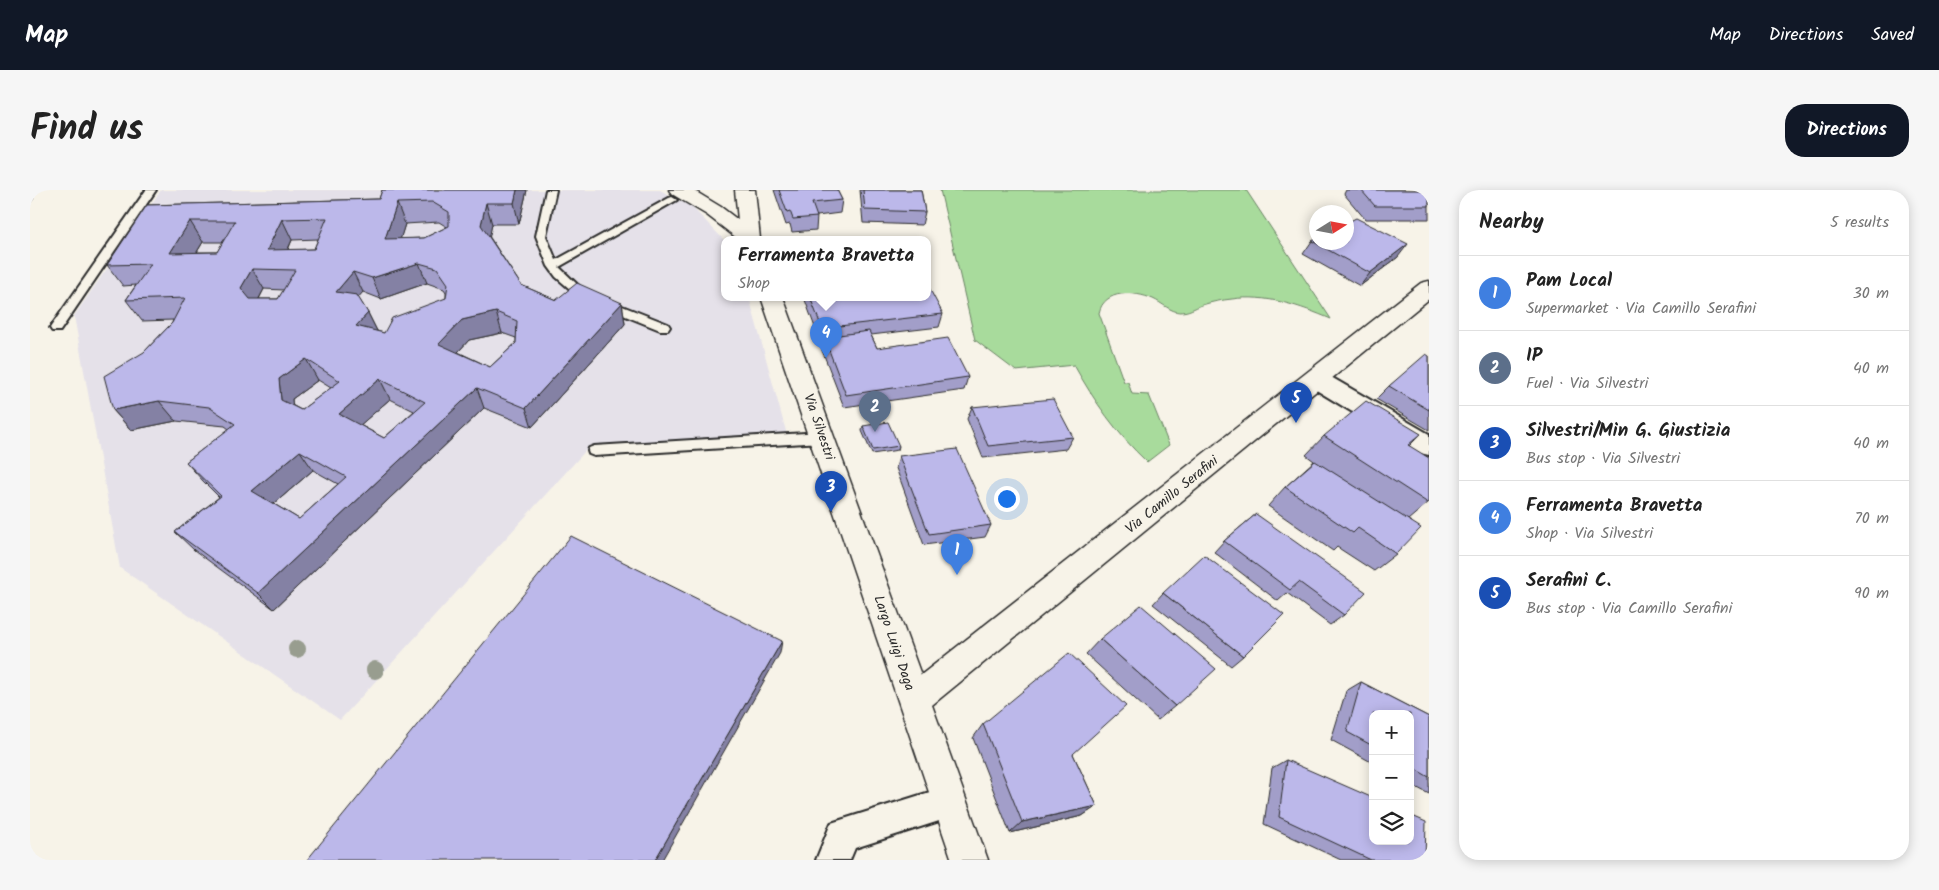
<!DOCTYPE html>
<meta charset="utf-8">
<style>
:root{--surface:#fff;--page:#f6f6f6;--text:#222;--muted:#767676;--line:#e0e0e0;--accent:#111827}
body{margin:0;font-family:Kalam,sans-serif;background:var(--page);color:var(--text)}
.controls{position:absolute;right:15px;bottom:15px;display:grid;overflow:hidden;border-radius:10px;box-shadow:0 2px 12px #0003}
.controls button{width:45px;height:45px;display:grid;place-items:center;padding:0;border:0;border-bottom:1px solid var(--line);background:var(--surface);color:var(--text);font:25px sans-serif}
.compass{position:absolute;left:1279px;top:15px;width:45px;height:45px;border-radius:50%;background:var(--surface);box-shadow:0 2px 12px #0003;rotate:79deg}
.you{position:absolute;left:976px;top:308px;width:18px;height:18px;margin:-12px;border:4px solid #fff;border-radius:50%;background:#1a73e8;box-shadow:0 0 0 8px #1a73e833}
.badge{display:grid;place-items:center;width:32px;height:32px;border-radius:50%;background:var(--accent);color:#fff;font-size:16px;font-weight:700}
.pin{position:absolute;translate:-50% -41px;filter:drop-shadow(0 1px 2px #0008)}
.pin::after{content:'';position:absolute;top:26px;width:18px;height:15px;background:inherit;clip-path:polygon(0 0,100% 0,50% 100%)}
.popup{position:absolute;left:691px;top:46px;width:210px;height:65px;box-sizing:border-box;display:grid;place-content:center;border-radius:10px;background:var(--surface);filter:drop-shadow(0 1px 4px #0005);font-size:16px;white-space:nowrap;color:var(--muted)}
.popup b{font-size:19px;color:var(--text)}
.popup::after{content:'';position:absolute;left:50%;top:100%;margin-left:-10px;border:10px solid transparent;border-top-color:var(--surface)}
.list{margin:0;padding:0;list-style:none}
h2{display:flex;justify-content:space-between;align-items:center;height:65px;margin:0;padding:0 20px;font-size:21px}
h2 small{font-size:16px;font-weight:400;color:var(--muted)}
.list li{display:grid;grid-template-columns:32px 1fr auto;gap:15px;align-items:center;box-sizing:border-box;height:75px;padding:0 20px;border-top:1px solid var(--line)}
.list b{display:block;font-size:19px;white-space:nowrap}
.list p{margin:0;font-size:16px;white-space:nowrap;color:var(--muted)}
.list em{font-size:16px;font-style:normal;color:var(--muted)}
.icon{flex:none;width:28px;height:28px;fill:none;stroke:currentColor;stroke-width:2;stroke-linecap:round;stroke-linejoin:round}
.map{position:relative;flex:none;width:1399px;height:670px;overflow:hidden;border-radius:20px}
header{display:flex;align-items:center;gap:30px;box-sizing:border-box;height:70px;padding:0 25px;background:var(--accent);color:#fff}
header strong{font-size:24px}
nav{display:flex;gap:28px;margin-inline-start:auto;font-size:18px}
.intro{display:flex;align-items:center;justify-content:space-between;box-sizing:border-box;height:120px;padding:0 30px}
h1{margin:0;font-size:35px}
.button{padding:12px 22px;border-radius:20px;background:var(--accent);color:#fff;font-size:18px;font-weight:700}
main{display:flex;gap:30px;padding:0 30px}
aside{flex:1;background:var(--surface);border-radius:20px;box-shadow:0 2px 12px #0003}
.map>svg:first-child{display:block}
</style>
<header>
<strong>Map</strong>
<nav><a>Map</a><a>Directions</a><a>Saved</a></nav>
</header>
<div class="intro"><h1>Find us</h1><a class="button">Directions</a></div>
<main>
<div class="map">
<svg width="1399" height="670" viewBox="0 0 1399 670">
<rect width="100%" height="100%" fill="#f7f3e8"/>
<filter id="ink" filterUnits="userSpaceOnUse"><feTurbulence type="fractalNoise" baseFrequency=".02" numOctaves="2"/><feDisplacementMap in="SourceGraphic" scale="10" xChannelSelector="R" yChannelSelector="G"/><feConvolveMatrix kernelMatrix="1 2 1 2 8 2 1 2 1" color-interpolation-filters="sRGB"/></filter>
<g filter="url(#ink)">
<polygon fill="#e5e1e9" points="131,0 630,0 662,17 695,51 695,107 719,107 757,245 558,258 310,530 90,378 44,126"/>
<path fill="#a8db9c" stroke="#6a8364" d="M910,0h306l85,129c-31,-13 -65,-25 -99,-20 -10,1 -21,3 -30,6 -8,3 -13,7 -22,7 -9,0 -18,-9 -27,-13 -18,-8 -49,-10 -54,14l23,64 2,5h4l4,12 17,1 20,50 -22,17c-30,-28 -53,-61 -73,-97l-58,6 -41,-31z"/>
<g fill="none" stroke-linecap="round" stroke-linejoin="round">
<defs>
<g id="lane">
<polygon points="116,0 126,0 30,141 22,141 20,138 22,135"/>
<polygon points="516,0 526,0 516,46 526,70 639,8 642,7 647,10 529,77 549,96 563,105 562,108 558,109 541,100 526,87 518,76 506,46"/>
<polygon points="577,110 638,134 640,137 638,140 630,140 573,117 571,114 573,111"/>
<polygon points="792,242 796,244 798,247 796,250 792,252 564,266 559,264 558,261 559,258 564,256"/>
</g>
<g id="street">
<polygon points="1286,181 1294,183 1399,244 1399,265 1390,263 1278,195 1275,189 1278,183"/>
<polygon points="919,596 931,600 935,612 931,624 825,658 820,670 786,670 801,633"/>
</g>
<g id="secondary">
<polygon points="639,0 663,0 691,17 708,30 705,0 725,0 730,49 708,49 677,25 642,4"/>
<polygon points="1399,91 1399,109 902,515 958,670 922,670 731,107 753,107 891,485 1391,93"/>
</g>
</defs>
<use href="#lane" stroke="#2b2b2b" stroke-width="4"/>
<use href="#street" stroke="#2b2b2b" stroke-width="4"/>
<use href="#secondary" stroke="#2b2b2b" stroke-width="3"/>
<use href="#lane" fill="#f7f3e8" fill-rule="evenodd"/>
<use href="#street" fill="#f7f3e8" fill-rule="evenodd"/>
<use href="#secondary" fill="#f7f3e8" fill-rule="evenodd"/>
</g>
<g fill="#989d8f">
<circle cx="267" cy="459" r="9"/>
<circle cx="345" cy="480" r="9"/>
</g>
<g fill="#a29ec9" stroke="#2b2b2b" fill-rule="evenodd">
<path d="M352,0h145l-8,34h-27l-3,12 32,49 35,15 66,3 3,21 -93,103 -48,-19 -210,201 -80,-59 -19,-18 44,-35 -16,-16 -17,-19 43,-33 -4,-3 -49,-5 -45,9 -18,-20 31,-58 28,-29 1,-3 -31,1 -16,-21 10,-15 -13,1 -16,-21 40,-60 232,-6zM409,32l8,5 -23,11 -24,1 5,-15zM288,49l-4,10 -26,1 4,-10zM173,52h20l-6,10h-20zM397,93l17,6 2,3v6l-62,35 -7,-2 -9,-18 -10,-16 5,-5 18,7zM234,99l20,1 -6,9h-19zM472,143l14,5v5l-26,24 -32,-15 11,-12zM288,190l13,8 -30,22 -9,-5v-6zM360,209l24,12 -30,27 -24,-13zM283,280l25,14 -39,35 -25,-15z"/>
<polygon points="744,0 807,0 812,10 810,23 787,26 786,40 762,42 760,34 756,35"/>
<polygon points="830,0 891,0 895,22 892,35 833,33"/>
<polygon points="1316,0 1399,0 1399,29 1335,29 1314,4"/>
<polygon points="1282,51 1368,67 1330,96 1273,64"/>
<polygon points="776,107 897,107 913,124 909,137 841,145 847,158 938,187 934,200 814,217 792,160 794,151 790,151 775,110"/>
<polygon points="1399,166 1399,240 1346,209 1359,196"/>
<polygon points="942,217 1043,247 1036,259 953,268 937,229"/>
<polygon points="833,236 869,256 868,260 842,264 832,241"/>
<polygon points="1391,244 1379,256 1399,312 1378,330 1366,364 1344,381 1307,357 1303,361 1238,316 1255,297 1284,271 1276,265 1294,246"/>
<polygon points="869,266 961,335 955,347 894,355 866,278"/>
<polygon points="1226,324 1314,425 1300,435 1257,403 1248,411 1184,362 1194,351"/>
<polygon points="1133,403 1213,466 1201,476 1123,414"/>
<polygon points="1070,449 1145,516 1128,530 1056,464"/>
<polygon points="1331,492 1399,527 1399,604 1380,594 1380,524 1343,524 1343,573 1301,550 1316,501"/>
<polygon points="953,534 1043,564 1067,616 1052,626 980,643 943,548"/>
<polygon points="1256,570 1395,670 1311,670 1234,634 1242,578"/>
</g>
<g fill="#8481a4" stroke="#2b2b2b">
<polygon points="487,0 497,0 489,34 484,13"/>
<polygon points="0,4 4,8 0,13"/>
<polygon points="367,13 375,34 364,70 355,49"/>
<polygon points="456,13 462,34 458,55 451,35"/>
<polygon points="252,29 262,50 249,79 237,60"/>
<polygon points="160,31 173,52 154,83 140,63"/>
<polygon points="1378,54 1368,67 1330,96 1340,83"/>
<polygon points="389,73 397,93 351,109 342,88"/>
<polygon points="222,79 234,99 224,118 211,98"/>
<polygon points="323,82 333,102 316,122 306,102"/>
<polygon points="592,113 595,134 502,237 496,218"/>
<polygon points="466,122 472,143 439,150 417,174 409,154 432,130"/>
<polygon points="338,123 348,143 326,136"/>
<polygon points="276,169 288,190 262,209 264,230 251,210 249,189"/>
<polygon points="350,189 360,209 320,244 309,224"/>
<polygon points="447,198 454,218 244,419 228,403"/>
<polygon points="129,211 146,231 101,240 83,220"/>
<polygon points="270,261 283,280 237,320 222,301"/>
<polygon points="752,451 750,463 632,670 625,670"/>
<polygon points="1067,616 1052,626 980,643 992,632"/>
</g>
<g fill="#bcb8ea" stroke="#2b2b2b" fill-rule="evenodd">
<path d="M352,0h135l-3,13h-28l-5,22 40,60 35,15 21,-17 45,20 -96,105 -49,-20 -219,205 -83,-61 46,-36 -35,-34 49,-38 -26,-17 -50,-6 -46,9 -9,-34 40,-24 28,-29 13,-25 -59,2 25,-36 -44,1 40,-60 232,-6zM402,12l17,10v14l-25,12 -39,1 12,-36zM297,28l-13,31 -47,1 15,-31zM160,31h45l-18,31 -47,1zM389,73l18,5 11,16 -2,14 -54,20 -8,15 -28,-7 12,-13 -11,-18 -21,-3 17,-20 19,6zM222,79l43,1 -17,29h-28l-9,-11zM466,122l21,9 -1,22 -26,24 -51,-23 23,-24zM276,169l34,22 -39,29 -20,-10 -2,-21zM350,189l45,23 -41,36 -45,-24zM270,261l46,26 -47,42 -47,-28z"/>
<polygon points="749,0 807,0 812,10 782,13 787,27 763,29 760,21 757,22"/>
<polygon points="833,0 891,0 895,22 835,20"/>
<polygon points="1331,0 1399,0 1399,16 1345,16"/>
<polygon points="1326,28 1378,54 1340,83 1282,51 1286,49 1286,52 1316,52 1316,33"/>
<polygon points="897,94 913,124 792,138 780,107 897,107"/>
<polygon points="839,141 847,158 918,148 938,187 816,205 794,147"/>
<polygon points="1396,164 1399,166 1399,220 1359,196"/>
<polygon points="1023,209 1043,247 958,256 942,217"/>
<polygon points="1336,211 1391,244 1378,255 1399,268 1399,312 1398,313 1294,246"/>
<polygon points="858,232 869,256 843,260 833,236"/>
<polygon points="927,259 961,335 899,344 869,266"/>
<polygon points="1285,271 1391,338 1366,364 1328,338 1323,343 1255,297"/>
<polygon points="1226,324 1336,402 1314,425 1269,392 1260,400 1194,351"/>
<polygon points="541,346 752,451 625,670 277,670"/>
<polygon points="1174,365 1254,425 1213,466 1133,403"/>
<polygon points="1111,415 1186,479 1145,516 1070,449"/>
<polygon points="1039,463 1096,516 1043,564 1067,616 992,632 953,534"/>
<polygon points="1331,492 1399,527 1399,587 1380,576 1380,524 1343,524 1343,556 1317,542"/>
<polygon points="1256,570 1343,608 1343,651 1380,651 1380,625 1396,632 1395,670 1341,670 1249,627"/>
</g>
</g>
<g text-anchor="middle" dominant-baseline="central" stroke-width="4" stroke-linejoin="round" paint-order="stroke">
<g font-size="14" fill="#2b2b2b" stroke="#f7f3e8">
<text transform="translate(789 237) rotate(71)">Via Silvestri</text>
<text transform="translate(1142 305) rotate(-39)">Via Camillo Serafini</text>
<text transform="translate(864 453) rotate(71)">Largo Luigi Daga</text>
</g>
</g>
</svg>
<div class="controls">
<button>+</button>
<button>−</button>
<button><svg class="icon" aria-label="layers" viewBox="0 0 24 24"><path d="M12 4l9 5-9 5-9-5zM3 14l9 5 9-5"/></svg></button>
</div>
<svg class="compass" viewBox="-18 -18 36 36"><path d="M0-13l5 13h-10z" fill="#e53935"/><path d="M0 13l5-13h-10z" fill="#767676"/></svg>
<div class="you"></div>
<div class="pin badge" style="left:927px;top:385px;background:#3f7fe0">1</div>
<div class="pin badge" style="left:845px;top:242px;background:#5c6f8a">2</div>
<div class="pin badge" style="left:801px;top:322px;background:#1a4fb4">3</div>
<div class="pin badge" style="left:796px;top:168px;background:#3f7fe0">4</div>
<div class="popup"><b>Ferramenta Bravetta</b>Shop</div>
<div class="pin badge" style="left:1266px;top:233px;background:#1a4fb4">5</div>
</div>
<aside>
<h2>Nearby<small>5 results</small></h2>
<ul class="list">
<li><span class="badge" style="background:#3f7fe0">1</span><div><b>Pam Local</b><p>Supermarket · Via Camillo Serafini</p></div><em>30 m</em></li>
<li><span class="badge" style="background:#5c6f8a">2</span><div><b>IP</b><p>Fuel · Via Silvestri</p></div><em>40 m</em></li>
<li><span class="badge" style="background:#1a4fb4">3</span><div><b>Silvestri/Min G. Giustizia</b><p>Bus stop · Via Silvestri</p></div><em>40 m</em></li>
<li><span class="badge" style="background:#3f7fe0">4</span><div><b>Ferramenta Bravetta</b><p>Shop · Via Silvestri</p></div><em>70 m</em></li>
<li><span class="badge" style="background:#1a4fb4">5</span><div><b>Serafini C.</b><p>Bus stop · Via Camillo Serafini</p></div><em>90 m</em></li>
</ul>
</aside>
</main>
